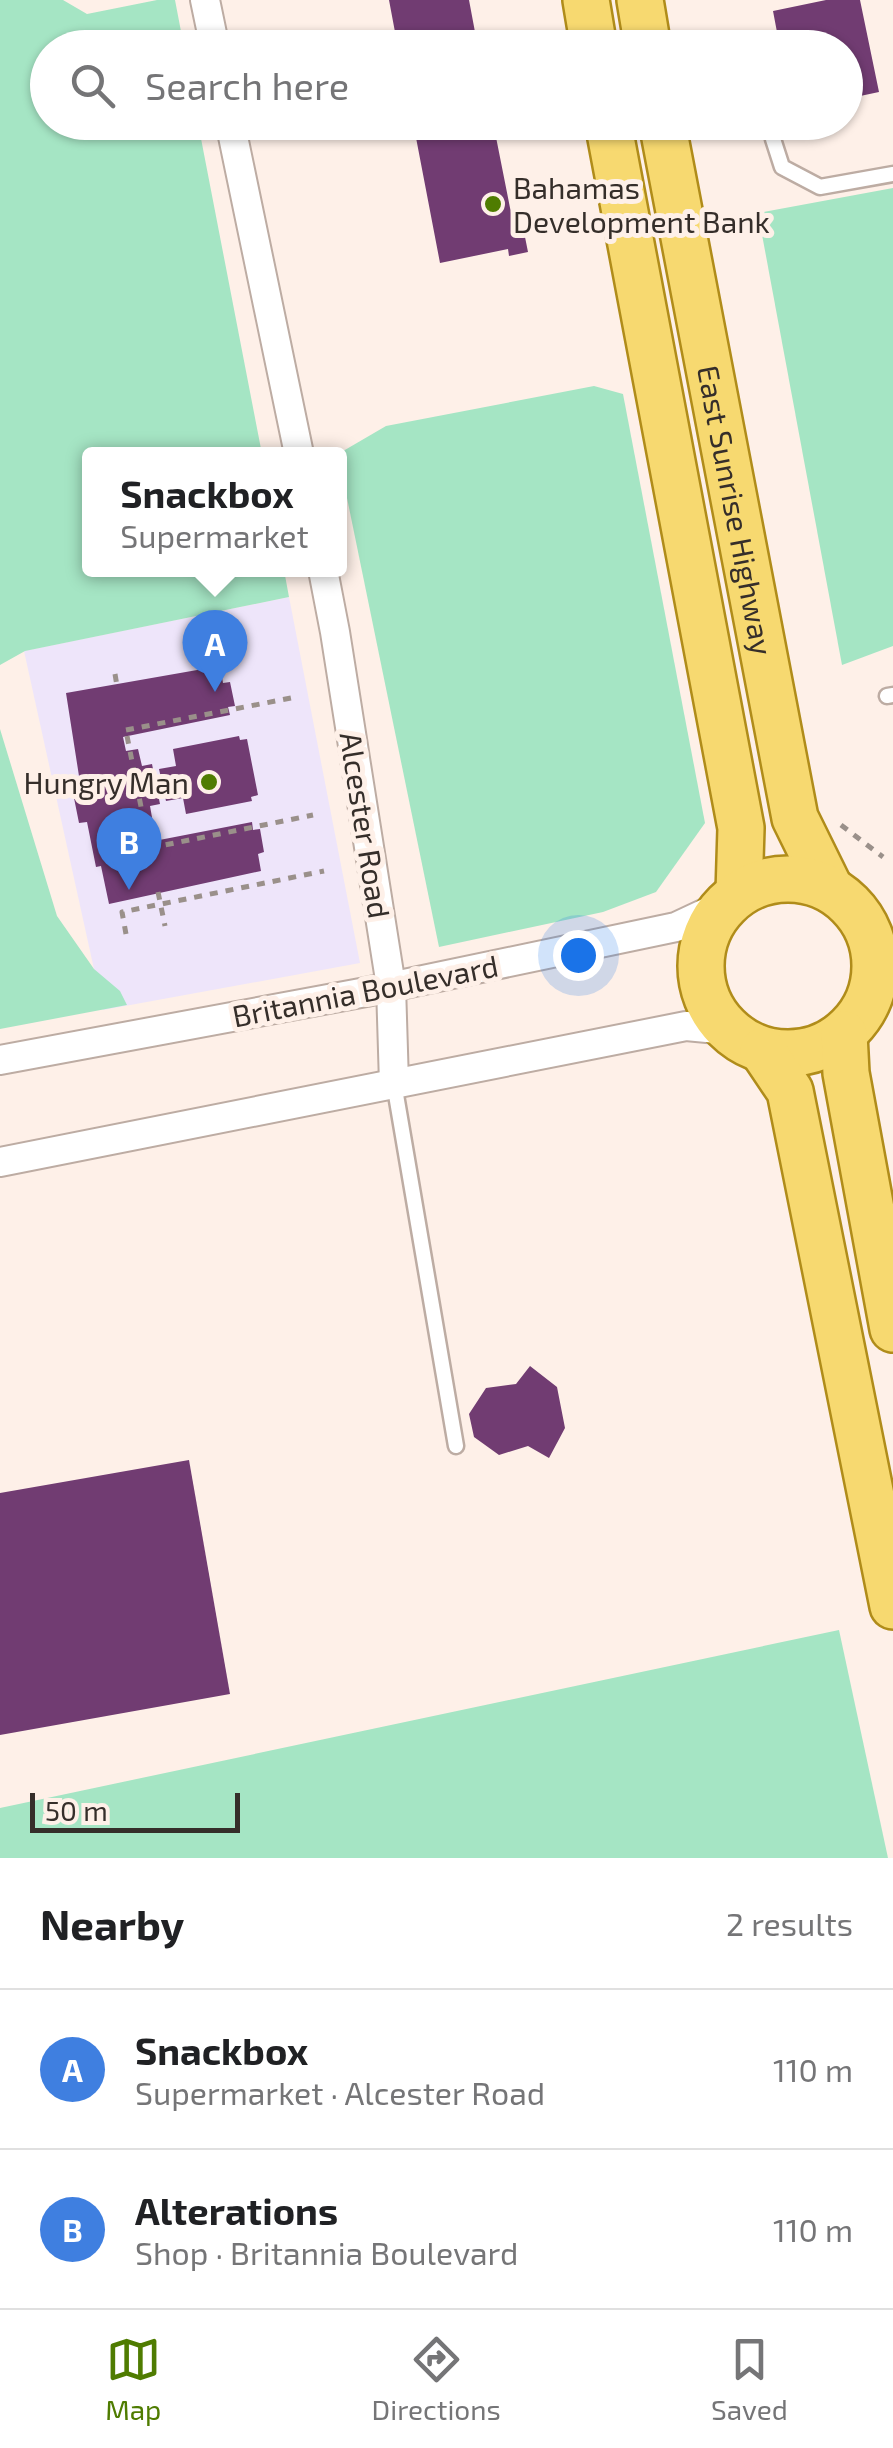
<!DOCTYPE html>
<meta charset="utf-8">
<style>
:root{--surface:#fff;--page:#f2f2f2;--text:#202124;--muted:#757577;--line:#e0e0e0;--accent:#4f7c01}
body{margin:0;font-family:"Exo 2",sans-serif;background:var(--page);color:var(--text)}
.scale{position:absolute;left:30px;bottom:25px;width:210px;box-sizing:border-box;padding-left:10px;border:5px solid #352e2a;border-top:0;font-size:28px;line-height:35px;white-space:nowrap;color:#352e2a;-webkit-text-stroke:8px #fef0e8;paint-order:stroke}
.you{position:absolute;left:578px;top:955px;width:35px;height:35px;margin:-25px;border:8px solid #fff;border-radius:50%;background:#1a73e8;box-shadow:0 0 0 15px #1a73e833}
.badge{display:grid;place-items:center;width:65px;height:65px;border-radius:50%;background:var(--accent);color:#fff;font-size:32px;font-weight:700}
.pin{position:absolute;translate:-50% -82px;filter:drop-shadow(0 2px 5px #0008)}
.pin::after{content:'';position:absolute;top:52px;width:35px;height:30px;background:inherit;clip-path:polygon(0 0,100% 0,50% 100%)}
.popup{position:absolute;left:82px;top:447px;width:265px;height:130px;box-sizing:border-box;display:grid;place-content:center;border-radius:10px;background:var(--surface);filter:drop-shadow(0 2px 8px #0005);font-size:32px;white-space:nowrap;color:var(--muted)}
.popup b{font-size:38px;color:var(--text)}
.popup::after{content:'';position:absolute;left:50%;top:100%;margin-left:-20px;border:20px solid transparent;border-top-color:var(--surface)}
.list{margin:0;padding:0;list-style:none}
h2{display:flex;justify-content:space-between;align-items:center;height:130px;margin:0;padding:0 40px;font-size:42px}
h2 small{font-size:32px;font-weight:400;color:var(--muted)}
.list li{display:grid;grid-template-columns:65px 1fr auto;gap:30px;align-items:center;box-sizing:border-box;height:160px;padding:0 40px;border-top:2px solid var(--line)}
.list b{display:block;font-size:38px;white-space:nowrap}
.list p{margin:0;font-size:32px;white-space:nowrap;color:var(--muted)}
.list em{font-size:32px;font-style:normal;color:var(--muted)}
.icon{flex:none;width:55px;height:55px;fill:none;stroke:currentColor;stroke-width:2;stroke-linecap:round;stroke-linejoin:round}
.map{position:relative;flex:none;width:893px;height:1858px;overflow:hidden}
.search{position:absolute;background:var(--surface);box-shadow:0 2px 8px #0004;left:30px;right:30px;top:30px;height:110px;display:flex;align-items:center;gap:25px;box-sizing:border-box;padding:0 35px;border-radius:55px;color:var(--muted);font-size:38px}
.sheet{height:450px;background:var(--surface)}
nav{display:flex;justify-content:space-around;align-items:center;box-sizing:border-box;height:140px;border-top:2px solid var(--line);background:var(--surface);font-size:28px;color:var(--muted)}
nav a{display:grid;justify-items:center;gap:5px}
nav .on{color:var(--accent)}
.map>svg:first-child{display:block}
</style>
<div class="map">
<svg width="893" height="1858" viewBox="0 0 893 1858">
<rect width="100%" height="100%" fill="#fef0e8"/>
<polygon fill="#eee5fa" points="289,597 360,963 103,1010 24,651"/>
<g fill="#a5e5c4">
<polygon points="0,0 63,0 87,14 157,0 175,0 184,47 48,48 48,122 198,123 262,454 90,454 90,570 284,570 289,597 25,651 0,665"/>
<polygon points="893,188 893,646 842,665 758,213"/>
<polygon points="594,386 623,394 705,823 656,892 603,912 439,947 338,454 386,426"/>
<polygon points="0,729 57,916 94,969 120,991 127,1005 0,1029"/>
<polygon points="839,1630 888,1858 0,1858 0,1808"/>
</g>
<g fill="#713c72">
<polygon points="389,0 469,0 478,48 398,48"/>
<polygon points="826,0 860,0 879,92 846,99 846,48 780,48 773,11"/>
<polygon points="413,122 493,122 515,233 524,232 528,252 509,256 508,249 440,263"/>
<polygon points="220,666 223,683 230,682 235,706 228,707 230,715 123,737 126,751 138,749 142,766 152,764 160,804 150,806 153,823 141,826 144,843 252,822 253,830 260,829 264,852 258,854 261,871 109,904 101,866 96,867 87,822 79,823 70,778 79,776 66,693"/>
<polygon points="239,736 240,740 247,739 258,795 251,797 252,801 186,814 183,798 166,801 159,769 176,766 173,749"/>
<polygon points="530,1366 557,1387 565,1428 549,1458 528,1446 499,1455 474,1437 469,1414 486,1388 516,1384"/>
<polygon points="189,1460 230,1694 0,1735 0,1493"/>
</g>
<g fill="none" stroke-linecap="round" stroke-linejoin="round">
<defs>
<g id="service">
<polyline points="773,139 782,167 820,187 893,174"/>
<polyline points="887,696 893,695"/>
<polyline points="394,1083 456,1446"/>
</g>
<g id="minor">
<polyline points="205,0 215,48"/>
<polyline points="230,122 299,454"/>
<polyline points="323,570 335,632 391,986 394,1083"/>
<polyline points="0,1060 366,992 676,927 725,904"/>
<polyline points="0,1162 686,1026 728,1030"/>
</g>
<g id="primary">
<polyline points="586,0 594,48"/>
<polyline points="640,0 648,48"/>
<polyline points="608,122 741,828 739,893"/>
<path id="s1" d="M662,122l133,696 35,71"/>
<circle cx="788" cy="966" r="87"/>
<polyline points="844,1034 846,1073 893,1329"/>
<polyline points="763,1051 790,1091 893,1606"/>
</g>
</defs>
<use href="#service" stroke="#bdaca3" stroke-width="19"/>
<use href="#minor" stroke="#bdaca3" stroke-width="32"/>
<use href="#primary" stroke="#b08c1a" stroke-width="50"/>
<g stroke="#9a908a" stroke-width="5" stroke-dasharray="8 8" stroke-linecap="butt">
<polyline points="115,674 117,686"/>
<polyline points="126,730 291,698"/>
<polyline points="127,736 148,842"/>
<polyline points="841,825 883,857"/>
<polyline points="150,848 313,815"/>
<polyline points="158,892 165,926"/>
<polyline points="126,934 122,912 324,871"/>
</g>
<use href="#service" stroke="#fff" stroke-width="14"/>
<use href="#minor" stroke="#fff" stroke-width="28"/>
<use href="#primary" stroke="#f7d970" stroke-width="45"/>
</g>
<g fill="#4f7c01" stroke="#fef0e8" stroke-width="4">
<circle cx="493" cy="204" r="10"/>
<circle cx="209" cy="782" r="10"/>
</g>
<g text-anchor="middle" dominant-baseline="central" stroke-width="10" stroke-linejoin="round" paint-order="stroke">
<g font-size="30" fill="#352e2a" stroke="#fef0e8" text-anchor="start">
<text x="513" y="187">Bahamas<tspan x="513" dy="34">Development Bank</tspan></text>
<text x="189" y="782" text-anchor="end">Hungry Man</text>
</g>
<g font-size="30" fill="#352e2a" stroke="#fef0e8">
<text stroke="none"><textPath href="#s1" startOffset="395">East Sunrise Highway</textPath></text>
<text transform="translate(366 825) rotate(81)">Alcester Road</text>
<text transform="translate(365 990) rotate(-11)">Britannia Boulevard</text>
</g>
</g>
</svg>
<div class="scale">50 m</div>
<div class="you"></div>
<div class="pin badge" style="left:215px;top:692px;background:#3f7fe0">A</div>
<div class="popup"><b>Snackbox</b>Supermarket</div>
<div class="pin badge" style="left:129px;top:890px;background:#3f7fe0">B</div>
<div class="search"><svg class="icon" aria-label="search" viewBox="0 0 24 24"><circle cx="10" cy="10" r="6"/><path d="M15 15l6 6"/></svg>Search here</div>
</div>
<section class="sheet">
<h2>Nearby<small>2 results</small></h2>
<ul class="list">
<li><span class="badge" style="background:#3f7fe0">A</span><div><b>Snackbox</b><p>Supermarket · Alcester Road</p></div><em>110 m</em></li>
<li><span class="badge" style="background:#3f7fe0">B</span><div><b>Alterations</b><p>Shop · Britannia Boulevard</p></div><em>110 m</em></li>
</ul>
</section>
<nav>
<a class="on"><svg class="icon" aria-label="map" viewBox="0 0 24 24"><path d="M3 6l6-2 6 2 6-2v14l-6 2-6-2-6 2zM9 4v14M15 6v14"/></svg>Map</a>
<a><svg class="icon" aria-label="directions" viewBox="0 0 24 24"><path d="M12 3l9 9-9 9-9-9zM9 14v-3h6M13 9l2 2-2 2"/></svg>Directions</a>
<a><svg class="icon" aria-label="saved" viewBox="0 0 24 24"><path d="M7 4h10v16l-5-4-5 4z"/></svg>Saved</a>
</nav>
